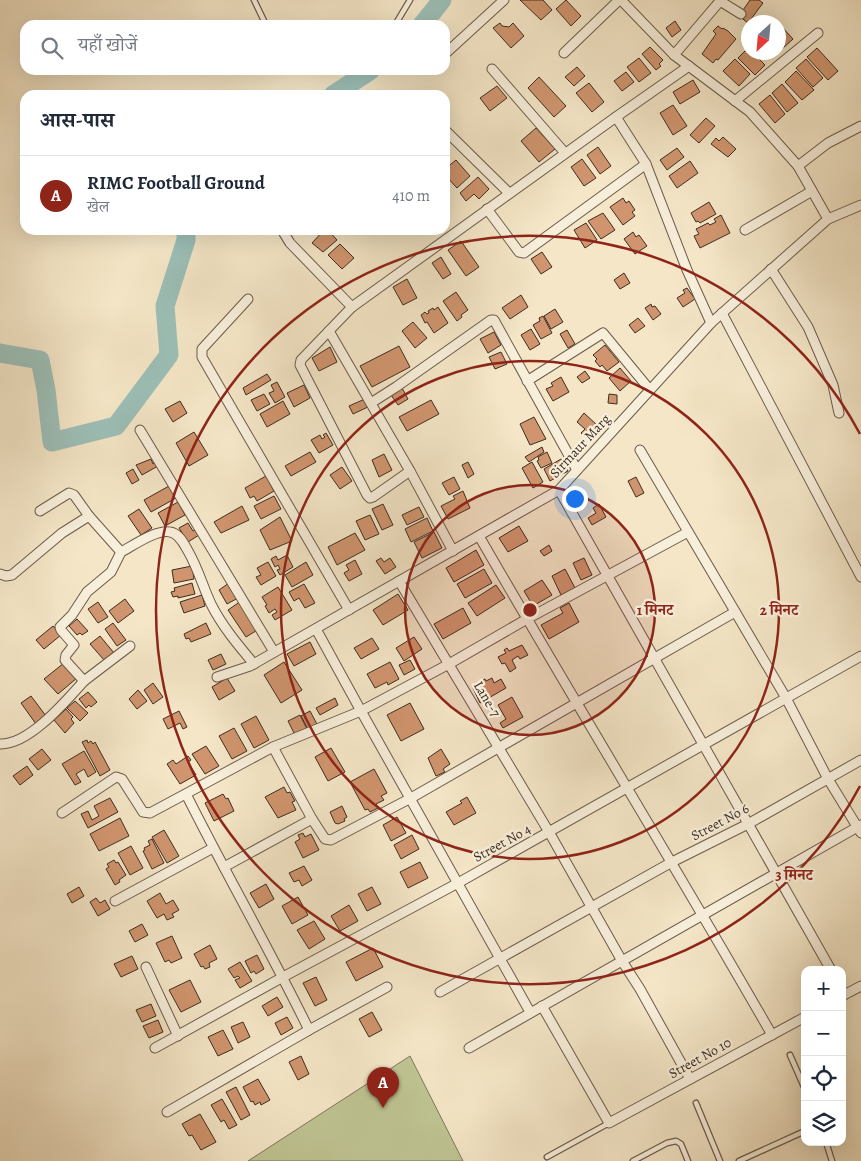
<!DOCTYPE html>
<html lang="hi">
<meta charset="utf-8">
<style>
:root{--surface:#fff;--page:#f6f6f7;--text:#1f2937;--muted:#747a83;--line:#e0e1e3;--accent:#8f2418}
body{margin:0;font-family:Alegreya,"Noto Serif Devanagari",serif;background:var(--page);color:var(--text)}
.controls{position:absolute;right:15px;bottom:15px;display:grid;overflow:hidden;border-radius:10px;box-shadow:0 5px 20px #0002}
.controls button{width:45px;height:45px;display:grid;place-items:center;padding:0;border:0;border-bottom:1px solid var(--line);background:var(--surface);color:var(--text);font:25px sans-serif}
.compass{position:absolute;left:741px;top:15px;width:45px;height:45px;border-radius:50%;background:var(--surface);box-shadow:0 5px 20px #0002;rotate:206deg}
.you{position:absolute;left:574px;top:498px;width:18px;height:18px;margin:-12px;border:4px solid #fff;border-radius:50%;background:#1a73e8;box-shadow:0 0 0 8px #1a73e833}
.badge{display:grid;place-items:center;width:32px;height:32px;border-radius:50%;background:var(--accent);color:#fff;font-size:16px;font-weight:700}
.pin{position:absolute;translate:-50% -41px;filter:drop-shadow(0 1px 2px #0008)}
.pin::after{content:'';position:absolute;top:26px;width:18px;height:15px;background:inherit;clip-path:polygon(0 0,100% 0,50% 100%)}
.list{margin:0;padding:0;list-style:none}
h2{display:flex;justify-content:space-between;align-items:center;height:65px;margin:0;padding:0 20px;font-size:21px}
h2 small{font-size:16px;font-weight:400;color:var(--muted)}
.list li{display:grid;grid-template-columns:32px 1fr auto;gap:15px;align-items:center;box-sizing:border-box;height:80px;padding:0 20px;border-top:1px solid var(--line)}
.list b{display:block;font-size:19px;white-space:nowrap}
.list p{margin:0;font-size:16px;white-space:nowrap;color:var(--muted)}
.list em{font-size:16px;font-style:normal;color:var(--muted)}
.icon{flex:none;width:28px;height:28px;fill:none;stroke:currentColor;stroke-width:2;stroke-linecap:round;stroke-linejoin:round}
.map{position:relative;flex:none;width:861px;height:1161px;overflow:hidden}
.search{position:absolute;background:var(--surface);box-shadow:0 5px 20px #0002;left:20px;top:20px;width:430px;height:55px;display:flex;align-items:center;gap:12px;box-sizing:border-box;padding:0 18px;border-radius:15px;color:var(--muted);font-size:19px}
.panel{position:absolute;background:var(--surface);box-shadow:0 5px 20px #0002;left:20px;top:90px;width:430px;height:145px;border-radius:15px}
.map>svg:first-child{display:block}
</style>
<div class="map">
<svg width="861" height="1161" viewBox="0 0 861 1161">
<rect width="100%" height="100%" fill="#f4e6c7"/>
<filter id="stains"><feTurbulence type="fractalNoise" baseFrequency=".004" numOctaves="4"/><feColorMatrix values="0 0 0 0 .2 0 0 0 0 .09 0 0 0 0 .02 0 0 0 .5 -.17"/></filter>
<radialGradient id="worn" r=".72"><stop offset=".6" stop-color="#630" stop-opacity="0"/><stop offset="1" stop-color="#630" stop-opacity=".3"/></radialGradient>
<polygon fill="#bfc493" stroke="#7e785a" points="410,1056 463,1161 248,1161"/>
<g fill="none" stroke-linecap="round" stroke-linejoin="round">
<g stroke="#9cbfb7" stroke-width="19">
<polyline points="422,25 442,0"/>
<polyline points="333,95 371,70"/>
<polyline points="0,353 40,360 46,390 52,442 116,426 169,355 165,306 186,240 186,230"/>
</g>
</g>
<g fill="#d0956e" stroke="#3d2d22">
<polygon points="520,0 543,0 552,10 541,20"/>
<polygon points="566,0 581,16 571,26 556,9"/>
<polygon points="750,0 759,0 763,3 748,23 739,16"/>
<polygon points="675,21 681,30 672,37 666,28"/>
<polygon points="500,23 502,26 509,27 513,23 524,36 511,48 493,28"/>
<polygon points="780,25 793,39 782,49 778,45 778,26"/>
<polygon points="718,26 722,29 723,28 728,31 736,39 718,60 716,59 713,63 702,54 716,34 713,31"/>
<polygon points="650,47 663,60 659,64 661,66 656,70 642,54"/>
<polygon points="748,48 748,52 752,52 765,65 755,75 738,58"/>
<polygon points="817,48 838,71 828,80 807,57"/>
<polygon points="639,58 651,73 639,82 627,67"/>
<polygon points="735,59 750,74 739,86 723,71"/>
<polygon points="806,59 823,78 813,87 796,68"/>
<polygon points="577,67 585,76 574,86 565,77"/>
<polygon points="796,71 814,90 802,100 785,82"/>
<polygon points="626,72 634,82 622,91 614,81"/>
<polygon points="539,77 566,106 554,117 528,88"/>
<polygon points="693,80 700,92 680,104 673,92"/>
<polygon points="589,83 604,102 592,112 576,93"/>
<polygon points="782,84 798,103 787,112 772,93"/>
<polygon points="497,86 507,98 490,111 480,98"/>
<polygon points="770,95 785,114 775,123 759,104"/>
<polygon points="673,105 687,126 673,135 660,113"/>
<polygon points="706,118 715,126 699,143 690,135"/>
<polygon points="536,128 555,149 539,162 521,141"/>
<polygon points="723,137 736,149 728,157 711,144 716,138 719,141"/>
<polygon points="598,147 611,166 600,174 587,155"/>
<polygon points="677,148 684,157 667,170 660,160"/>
<polygon points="582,159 596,178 584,186 571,167"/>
<polygon points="456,160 470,176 457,188 445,175 445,169"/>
<polygon points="690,161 698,173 677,188 669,176"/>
<polygon points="478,177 489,189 479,199 474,194 466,201 460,193"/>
<polygon points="623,198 626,203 629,201 635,210 632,212 635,216 623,225 610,207"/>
<polygon points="709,202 716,214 700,223 698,221 696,222 691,213"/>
<polygon points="603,213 615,230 601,239 588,221"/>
<polygon points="721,215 730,233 700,248 694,236 699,234 696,229 708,223 710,225 716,222 714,219"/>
<polygon points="586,223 597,240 585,248 574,230"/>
<polygon points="324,230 328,230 337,240 323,252 312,243"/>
<polygon points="633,232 636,237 639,235 647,246 635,254 624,239"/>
<polygon points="461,241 479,267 466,276 448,250"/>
<polygon points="340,244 354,258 342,269 328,255"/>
<polygon points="542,252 552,267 541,274 531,259"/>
<polygon points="441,257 451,274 443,279 432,263"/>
<polygon points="624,273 630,283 620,289 614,280"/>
<polygon points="407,279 417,298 403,305 393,287"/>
<polygon points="687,288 695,299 683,307 677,298 685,293 683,290"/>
<polygon points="456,292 468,310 461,315 462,317 457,321 443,301"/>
<polygon points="521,295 528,307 510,319 502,308"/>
<polygon points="651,304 652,307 655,306 661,314 653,320 645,308"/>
<polygon points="438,307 448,323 434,333 427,322 425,323 421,315 425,312 427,314 429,313 428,311 433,308 434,310"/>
<polygon points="555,309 563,322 551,329 544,316"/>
<polygon points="543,316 552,333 541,339 533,325 540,321 539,318"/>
<polygon points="638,318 645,326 635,333 629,325"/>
<polygon points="413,322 427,338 415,348 402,331"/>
<polygon points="531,329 540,344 530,350 521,335"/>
<polygon points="567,330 575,344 568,348 560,334"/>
<polygon points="494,332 501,345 488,353 480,339"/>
<polygon points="605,345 619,362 607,371 602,365 600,367 595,361 597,359 593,355"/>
<polygon points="399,346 410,367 372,387 360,366"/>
<polygon points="330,347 337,362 319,371 312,358"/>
<polygon points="501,352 507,364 495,369 489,357"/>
<polygon points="620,368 631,381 620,391 609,378"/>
<polygon points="585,371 590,378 582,383 577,377"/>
<polygon points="267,374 271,380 246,395 243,388"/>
<polygon points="561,377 569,392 553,401 546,389 553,386 551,383"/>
<polygon points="277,382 285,397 275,403 269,393 274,391 271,385"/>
<polygon points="304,385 310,398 294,407 287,393"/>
<polygon points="402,388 408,399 398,405 391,395"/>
<polygon points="264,394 270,404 257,411 251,400"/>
<polygon points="609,394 617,395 617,404 608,403"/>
<polygon points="367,398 370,406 353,414 349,406"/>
<polygon points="431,400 439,414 407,431 399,417"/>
<polygon points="180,401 187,413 173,422 165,409"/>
<polygon points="283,401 290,414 267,427 260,414"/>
<polygon points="584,413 598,426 587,438 581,433 585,429 577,422"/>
<polygon points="534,417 546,439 530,445 520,424"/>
<polygon points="194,432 208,455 189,466 176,443"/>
<polygon points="326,433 333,445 319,453 311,440 320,435 322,439 325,437 323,435"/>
<polygon points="542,447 544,452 529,462 525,457"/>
<polygon points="310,452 316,462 291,476 285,466"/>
<polygon points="547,452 552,463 541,468 537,461 539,460 538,457"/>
<polygon points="384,454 392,470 379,477 372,460"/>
<polygon points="151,459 153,464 156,462 158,466 142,475 136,465"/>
<polygon points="561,459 568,471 550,481 544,469"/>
<polygon points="468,462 474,474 468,478 462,465"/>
<polygon points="532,462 543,482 533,488 522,468"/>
<polygon points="342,467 352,481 340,489 330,475"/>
<polygon points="133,469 139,480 132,484 126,473"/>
<polygon points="266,476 274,491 257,501 254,496 250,498 245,488"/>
<polygon points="454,477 460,489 449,495 442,483"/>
<polygon points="636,477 644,493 636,497 628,481"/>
<polygon points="169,486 176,498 151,512 144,500"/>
<polygon points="463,491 470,508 448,519 441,506 455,499 453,496"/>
<polygon points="274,496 281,509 261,519 254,506"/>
<polygon points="178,502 185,515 165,526 158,513"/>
<polygon points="383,504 393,525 382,530 372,509"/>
<polygon points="599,504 606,517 592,525 588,518 596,513 593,508"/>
<polygon points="242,506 249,520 221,533 214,522"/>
<polygon points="419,507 424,517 407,525 402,515"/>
<polygon points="139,509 152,528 141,535 128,516"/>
<polygon points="370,515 379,534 365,540 356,521"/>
<polygon points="280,517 292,541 270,550 260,530"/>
<polygon points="427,518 433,531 411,542 405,529"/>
<polygon points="188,523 193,531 196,530 199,535 188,542 179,528"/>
<polygon points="519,526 528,541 508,552 499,538"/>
<polygon points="434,532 442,548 422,558 414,542"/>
<polygon points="355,533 365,550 337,565 328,547"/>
<polygon points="549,545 552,551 544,556 540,551"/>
<polygon points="476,550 484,565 454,582 446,568"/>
<polygon points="287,555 293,567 280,575 277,570 280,569 278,565 275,567 271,559 276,556 278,560"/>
<polygon points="381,558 384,562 390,558 396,567 385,574 376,561"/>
<polygon points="584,558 592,575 581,580 573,563"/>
<polygon points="355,560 362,574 349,581 344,573 349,570 346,565"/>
<polygon points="268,562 276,576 261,585 256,577 261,575 257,568"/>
<polygon points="306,562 313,575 292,587 285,575"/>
<polygon points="192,566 194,579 174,583 172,570"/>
<polygon points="484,569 492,583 465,598 457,584"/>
<polygon points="565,569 575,588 561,595 552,576"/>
<polygon points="542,580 552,595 533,606 524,591"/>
<polygon points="192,583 195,594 178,598 178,596 173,597 171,592 175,591 174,588"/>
<polygon points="229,583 238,598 227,604 219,590"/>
<polygon points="304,584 315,603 305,608 299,598 294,601 289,592"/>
<polygon points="496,585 505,598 477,616 468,603"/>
<polygon points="278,587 292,610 275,620 272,615 277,612 275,609 269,613 265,606 267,605 262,597"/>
<polygon points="398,594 408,610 383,625 373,610"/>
<polygon points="202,595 205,606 184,613 180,602"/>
<polygon points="125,599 134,611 118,623 109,611"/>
<polygon points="241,601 259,629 246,637 228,610"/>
<polygon points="98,602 108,617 98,623 88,609"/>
<polygon points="569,603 579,622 549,639 541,625 563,613 560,608"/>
<polygon points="463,608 471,623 443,639 434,624"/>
<polygon points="77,619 88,631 82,635 80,633 77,635 69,626"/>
<polygon points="113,623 126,640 117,646 105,629"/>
<polygon points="206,623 211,634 191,642 189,638 186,639 184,634"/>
<polygon points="53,626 61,635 44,649 36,640"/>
<polygon points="100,636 114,653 104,660 90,644"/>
<polygon points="414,637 422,649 404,661 396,648"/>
<polygon points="372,638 379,649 361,659 354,648"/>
<polygon points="310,642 316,654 294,666 287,654"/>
<polygon points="522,645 528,655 520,659 518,656 512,660 516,668 510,672 505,663 502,664 498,657 506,653 504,650 507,648 509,651"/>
<polygon points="221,654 226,664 213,670 208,660"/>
<polygon points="410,660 415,669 404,675 399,665"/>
<polygon points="284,662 302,690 281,703 264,675"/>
<polygon points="390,662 399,679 388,685 387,682 375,688 367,674"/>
<polygon points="64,663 77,678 58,694 44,679"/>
<polygon points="227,678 235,691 219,700 212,687"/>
<polygon points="492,678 494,683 501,679 506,688 480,703 472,686 485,679 486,681"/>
<polygon points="153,683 163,697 153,704 144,690"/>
<polygon points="138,690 147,701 137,709 129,699"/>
<polygon points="88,692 97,702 91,707 89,705 86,708 79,699"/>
<polygon points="31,696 46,716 36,724 21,703"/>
<polygon points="512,697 523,717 503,728 500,723 506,719 498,705"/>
<polygon points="335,698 338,705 320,715 316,708"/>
<polygon points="75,701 88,713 80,721 67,708"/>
<polygon points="410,703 424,729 401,741 387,715"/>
<polygon points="66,709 73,717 71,719 74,723 65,733 54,720"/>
<polygon points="179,711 187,727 183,729 180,723 168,729 163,719"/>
<polygon points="310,711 318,726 309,731 301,716"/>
<polygon points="300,715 307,729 295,735 288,721"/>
<polygon points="256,716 269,740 254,748 241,724"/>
<polygon points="234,728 247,751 232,759 219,736"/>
<polygon points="87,740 88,743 91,741 93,744 95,742 110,770 100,776 82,742"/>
<polygon points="206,746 219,766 205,774 192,754"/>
<polygon points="331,748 345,772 328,781 315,757"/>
<polygon points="42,749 51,760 38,770 29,759"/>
<polygon points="441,749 450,764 443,769 445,772 436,776 428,758"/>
<polygon points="84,751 96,772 88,777 84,769 76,774 81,782 75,785 62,764"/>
<polygon points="188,756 191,760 188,762 196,775 180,784 167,764 173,760 176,764"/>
<polygon points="27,766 33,775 20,785 13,776"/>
<polygon points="374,769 387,793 381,796 384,800 376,804 378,808 370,812 368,809 365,810 350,782"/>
<polygon points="284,787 287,793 290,792 295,801 292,802 296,810 278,818 265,797"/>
<polygon points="223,794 226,799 228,798 234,811 214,821 205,803"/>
<polygon points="467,797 476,813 454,825 446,812 462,803 460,801"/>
<polygon points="110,798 118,812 88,828 81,814 88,811 92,820 99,816 94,806"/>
<polygon points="342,806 347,817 344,819 345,821 338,824 335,823 330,812"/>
<polygon points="397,817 406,833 391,841 383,825"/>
<polygon points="120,818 129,836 99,851 90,834"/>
<polygon points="164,830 179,856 167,863 152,837"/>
<polygon points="303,833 305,837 311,834 319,850 303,858 295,842 300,839 298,835"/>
<polygon points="412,835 419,849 401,859 394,845"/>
<polygon points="152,839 164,863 152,869 143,851 145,850 144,848 150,845 148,841"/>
<polygon points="131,846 143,868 130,875 118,853"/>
<polygon points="114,860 116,863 118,862 126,875 119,880 120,882 115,885 106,869 109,867 107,864"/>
<polygon points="420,862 428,878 408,888 400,872"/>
<polygon points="304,866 312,880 302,886 299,880 294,882 289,873"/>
<polygon points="266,884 274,899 259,908 250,893"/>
<polygon points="79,887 84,896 72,903 67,894"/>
<polygon points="372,887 381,904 367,911 358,894"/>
<polygon points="160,893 166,904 173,900 179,910 172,914 174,917 167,920 164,914 157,918 147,901"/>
<polygon points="298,897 308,915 292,924 282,906"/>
<polygon points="96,898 100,903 105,900 110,909 98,916 90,902"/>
<polygon points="349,905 358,921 340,931 331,916"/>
<polygon points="314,921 325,939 309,949 297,930"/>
<polygon points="142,924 148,935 135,942 129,931"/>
<polygon points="172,936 182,958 171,963 169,960 165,962 156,943"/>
<polygon points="210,945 217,959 209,963 210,967 205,969 203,966 201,967 194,954"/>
<polygon points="373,948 383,967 356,981 346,962"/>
<polygon points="257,955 264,969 256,974 254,971 251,973 245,961"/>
<polygon points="132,956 138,969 121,977 114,964"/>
<polygon points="240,962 252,981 240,988 235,980 240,978 238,976 234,978 228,969"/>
<polygon points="316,977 327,1000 315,1006 303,983"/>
<polygon points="190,980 201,1002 181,1012 169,990"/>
<polygon points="277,997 283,1007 268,1016 262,1006"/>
<polygon points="151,1004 156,1016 142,1022 136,1010"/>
<polygon points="372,1012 382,1030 369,1037 359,1019"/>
<polygon points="287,1017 293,1028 281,1035 275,1023"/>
<polygon points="158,1020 163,1032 149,1038 143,1026"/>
<polygon points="243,1022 250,1037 238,1043 231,1027"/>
<polygon points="223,1030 233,1049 218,1056 208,1037"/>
<polygon points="301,1056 309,1074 298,1080 289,1062"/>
<polygon points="258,1079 270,1100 261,1105 260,1102 255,1105 253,1101 251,1102 243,1087"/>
<polygon points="236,1087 250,1115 241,1120 226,1092"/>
<polygon points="222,1099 237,1125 229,1129 224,1120 221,1122 211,1105"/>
<polygon points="200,1114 216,1142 201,1150 192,1135 189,1136 182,1124"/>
</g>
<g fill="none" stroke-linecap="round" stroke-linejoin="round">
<defs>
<g id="service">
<polyline points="254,0 266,25"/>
<polyline points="395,25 410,0"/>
<polyline points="328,70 349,70"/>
<polyline points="790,1055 805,1089"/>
<polyline points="696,1103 720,1161"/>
<polyline points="826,1142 832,1161"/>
<polyline points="547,1157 609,1123"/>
<polyline points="633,1161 667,1143 676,1141 681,1144 688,1161"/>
<polyline points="739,1161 805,1131"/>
</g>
<g id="minor">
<polyline points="621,0 674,55 750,112 798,166 828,219"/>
<polyline points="564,53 619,0"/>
<polyline points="445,54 504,0"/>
<polyline points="674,55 720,1 741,14"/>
<polyline points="492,69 565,153"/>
<polyline points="735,101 818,33"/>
<polyline points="616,117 646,164 687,270 711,323"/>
<polyline points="445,130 509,193"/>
<polyline points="798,166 828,143 861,126"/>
<polyline points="487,209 519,252 524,253 646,164"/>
<polyline points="282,230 290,243 352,307"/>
<polyline points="745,230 812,191"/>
<polyline points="771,269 808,327 833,385 839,413"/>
<polyline points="248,299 202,349 202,357 349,610"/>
<polyline points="722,313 861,577"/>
<polyline points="329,331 410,471 453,551"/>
<polyline points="527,381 603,333 650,390"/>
<polyline points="371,403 396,387 491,320 494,320 577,470"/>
<polyline points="140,430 274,652"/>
<polyline points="640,450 786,698 828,779 861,833"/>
<polyline points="410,471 373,497 370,498 367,495 300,365 301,360 352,307 616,117 689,66"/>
<polyline points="559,490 831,970"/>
<polyline points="40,511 69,493 74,495 89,516"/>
<path d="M479,536c96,167 197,331 293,499"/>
<polyline points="121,552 111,572 87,592 72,615 60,627 61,630 74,645 66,655 65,660 84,681 130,646"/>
<path d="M0,574l6,2 6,-1 50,-42 27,-17 32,36c13,-7 36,-23 49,-20 9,1 14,12 18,19 10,17 15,36 23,53 11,22 27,41 43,60"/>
<polyline points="399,581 549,832 622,961 640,989 690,1079"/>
<polyline points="316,629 361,711 530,1012"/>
<polyline points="217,677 250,666 559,490 711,323 828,219 861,205"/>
<path d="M0,744c29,1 66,-43 84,-63"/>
<polyline points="273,747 312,819"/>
<path d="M186,794c40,80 84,156 123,236l78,-43"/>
<polyline points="62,813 116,777 122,779 143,812 150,813 273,747 361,711 449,664 527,619 688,532"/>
<polyline points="224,867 312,819 325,839 331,840 411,798 735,612"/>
<polyline points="115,901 213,848"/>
<polyline points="146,967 178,1036"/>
<polyline points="440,992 672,862 748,824 861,760"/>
<polyline points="842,996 861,986"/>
<polyline points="542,1006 609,1123 805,1017"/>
<polyline points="155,1048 283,977 458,883 861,656"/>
<polyline points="469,1048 861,825"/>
<polyline points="167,1112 309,1030"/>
</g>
</defs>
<use href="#service" stroke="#6b5b4b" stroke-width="7"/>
<use href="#minor" stroke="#6b5b4b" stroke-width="11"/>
<use href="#service" stroke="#f8efdb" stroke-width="4.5"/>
<use href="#minor" stroke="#f8efdb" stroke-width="9"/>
</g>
<circle cx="530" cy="610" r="125" fill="#8f2418" fill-opacity=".12"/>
<g fill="none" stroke="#8f2418" stroke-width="2.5">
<circle cx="530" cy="610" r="125"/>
<circle cx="530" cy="610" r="249"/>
<path d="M860 786A374 374 0 1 1 860 434"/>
</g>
<g text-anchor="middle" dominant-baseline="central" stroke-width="4.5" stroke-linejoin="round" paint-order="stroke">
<g font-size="14" fill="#3d2d22" stroke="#f8efdb">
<text transform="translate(580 446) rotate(-47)">Sirmaur Marg</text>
<text transform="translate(487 699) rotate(59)">Lane-7</text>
<text transform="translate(720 822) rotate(-28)">Street No 6</text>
<text transform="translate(502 843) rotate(-29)">Street No 4</text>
<text transform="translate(700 1058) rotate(-29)">Street No 10</text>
</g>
</g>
<circle cx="530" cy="610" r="8" fill="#8f2418" stroke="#f8efdb" stroke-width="2.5"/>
<g font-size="15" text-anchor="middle" font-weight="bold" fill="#8f2418" stroke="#f8efdb" stroke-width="4.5" stroke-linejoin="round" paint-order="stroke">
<text x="655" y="615">1 मिनट</text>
<text x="779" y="615">2 मिनट</text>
<text x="794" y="880">3 मिनट</text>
</g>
<rect width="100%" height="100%" filter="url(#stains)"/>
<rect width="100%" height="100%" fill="url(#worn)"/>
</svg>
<div class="controls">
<button>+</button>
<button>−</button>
<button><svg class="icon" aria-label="locate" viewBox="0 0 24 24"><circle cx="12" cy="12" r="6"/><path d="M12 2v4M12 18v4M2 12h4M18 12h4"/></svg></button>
<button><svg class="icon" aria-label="layers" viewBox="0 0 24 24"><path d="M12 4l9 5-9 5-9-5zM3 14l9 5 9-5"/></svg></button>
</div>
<svg class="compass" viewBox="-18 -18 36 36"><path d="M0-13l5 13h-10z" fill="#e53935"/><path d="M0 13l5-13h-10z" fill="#747a83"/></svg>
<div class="you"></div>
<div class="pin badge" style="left:383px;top:1108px">A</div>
<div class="search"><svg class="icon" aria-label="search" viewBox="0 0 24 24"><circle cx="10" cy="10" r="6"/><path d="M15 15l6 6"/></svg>यहाँ खोजें</div>
<section class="panel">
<h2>आस-पास<small></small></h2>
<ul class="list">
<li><span class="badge">A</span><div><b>RIMC Football Ground</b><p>खेल</p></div><em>410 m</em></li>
</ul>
</section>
</div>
